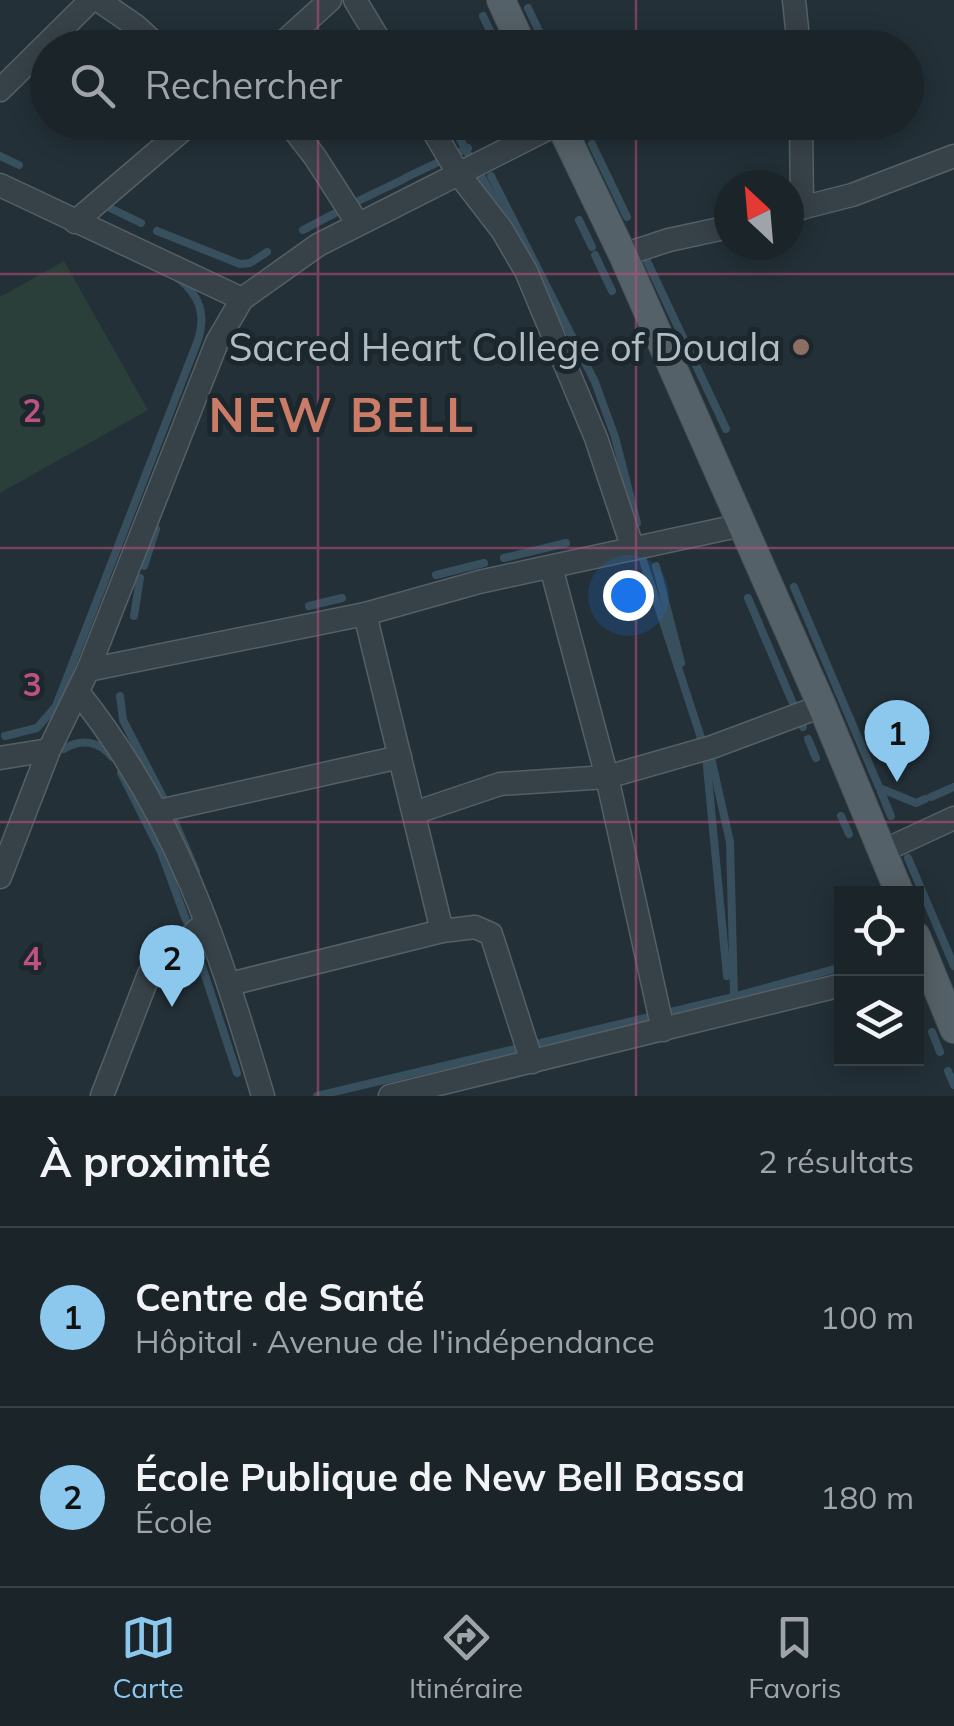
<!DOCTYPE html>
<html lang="fr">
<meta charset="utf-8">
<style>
:root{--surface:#1a2429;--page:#273035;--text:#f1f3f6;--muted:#9fa4a8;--line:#384146;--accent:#8cc8ee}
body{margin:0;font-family:Mulish,sans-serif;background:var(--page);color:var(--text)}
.controls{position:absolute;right:30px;bottom:30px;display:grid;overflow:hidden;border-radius:0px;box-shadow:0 5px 25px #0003}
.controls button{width:90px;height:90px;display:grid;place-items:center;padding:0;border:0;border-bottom:2px solid var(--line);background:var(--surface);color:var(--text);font:50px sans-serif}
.compass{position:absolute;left:714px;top:170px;width:90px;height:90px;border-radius:50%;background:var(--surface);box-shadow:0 5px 25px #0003;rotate:334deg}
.you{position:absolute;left:628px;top:595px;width:35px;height:35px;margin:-25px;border:8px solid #fff;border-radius:50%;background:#1a73e8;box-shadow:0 0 0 15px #1a73e833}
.badge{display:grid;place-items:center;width:65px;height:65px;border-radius:50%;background:var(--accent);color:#111;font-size:32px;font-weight:700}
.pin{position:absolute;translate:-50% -82px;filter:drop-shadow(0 2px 5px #0008)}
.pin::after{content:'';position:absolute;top:52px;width:35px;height:30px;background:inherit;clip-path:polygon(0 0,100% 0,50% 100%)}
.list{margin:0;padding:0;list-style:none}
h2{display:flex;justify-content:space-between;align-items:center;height:130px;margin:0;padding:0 40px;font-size:42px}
h2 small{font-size:32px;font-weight:400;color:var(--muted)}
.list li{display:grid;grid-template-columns:65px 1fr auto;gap:30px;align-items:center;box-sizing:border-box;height:180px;padding:0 40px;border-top:2px solid var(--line)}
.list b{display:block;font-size:38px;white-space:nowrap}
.list p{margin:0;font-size:32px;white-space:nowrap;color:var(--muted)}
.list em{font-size:32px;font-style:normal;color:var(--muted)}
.icon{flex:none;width:55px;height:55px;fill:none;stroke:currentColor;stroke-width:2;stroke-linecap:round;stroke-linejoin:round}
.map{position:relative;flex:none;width:954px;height:1096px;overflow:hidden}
.search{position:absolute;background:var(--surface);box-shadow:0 5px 25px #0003;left:30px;right:30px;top:30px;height:110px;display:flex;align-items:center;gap:25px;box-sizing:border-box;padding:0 35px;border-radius:55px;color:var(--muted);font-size:38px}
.sheet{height:490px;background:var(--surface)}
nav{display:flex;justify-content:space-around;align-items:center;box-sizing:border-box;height:140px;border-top:2px solid var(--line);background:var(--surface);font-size:28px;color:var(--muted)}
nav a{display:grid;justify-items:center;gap:5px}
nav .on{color:var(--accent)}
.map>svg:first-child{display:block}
</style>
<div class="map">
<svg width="954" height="1096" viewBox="0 0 954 1096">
<rect width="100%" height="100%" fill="#233037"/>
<polygon fill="#2b3f3a" points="64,261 148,410 0,493 0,297"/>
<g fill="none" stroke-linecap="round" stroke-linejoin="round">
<g stroke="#384f5d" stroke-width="8">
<polyline points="528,8 547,48"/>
<polyline points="483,16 498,48"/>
<polyline points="450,122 508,223"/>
<polyline points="592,144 627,217"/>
<polyline points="0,156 19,165"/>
<polyline points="491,176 595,382 615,437 637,523"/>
<polyline points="407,177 468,148"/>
<polyline points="356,202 404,179"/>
<polyline points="108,207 141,223"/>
<polyline points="579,220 592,247"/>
<polyline points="303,230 343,209"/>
<polyline points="157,231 240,264 250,263 267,252"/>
<polyline points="595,255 612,291"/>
<polyline points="647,261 726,429"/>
<polyline points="641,554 702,741"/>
<polyline points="504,558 566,543"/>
<polyline points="144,566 156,529"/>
<polyline points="656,566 681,663"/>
<polyline points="436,575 484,563"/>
<polyline points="794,587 879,787"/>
<polyline points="748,598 803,727"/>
<polyline points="309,606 342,598"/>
<polyline points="134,616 140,578"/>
<polyline points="120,696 123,720 167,805"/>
<path d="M5,736l32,-8 19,-22 142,-366c8,-26 2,-44 -19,-61"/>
<polyline points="808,739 816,758"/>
<path d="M64,749c17,-11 35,-8 48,8"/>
<polyline points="710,753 730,842 734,996"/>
<polyline points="706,756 727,976"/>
<polyline points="121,773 161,852 186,920"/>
<polyline points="882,789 916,803 925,799"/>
<polyline points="881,792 891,816"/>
<polyline points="931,797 954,787"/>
<polyline points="170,811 196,871"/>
<polyline points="841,816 849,834"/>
<polyline points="908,858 954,966"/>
<polyline points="198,954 237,1073"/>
<polyline points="932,1032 940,1052"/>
<polyline points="948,1071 954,1085"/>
<polyline points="317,1096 725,999 842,967"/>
</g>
<defs>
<g id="minor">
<polyline points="98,0 136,26 160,48"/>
<polyline points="355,0 384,48"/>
<polyline points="794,0 799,48"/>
<polyline points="277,48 330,0"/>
<polyline points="0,90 91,0"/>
<polyline points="288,122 315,157 358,224"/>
<polyline points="428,122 458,173 502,230 526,271 596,438 633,549"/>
<polyline points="801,122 802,208"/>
<polyline points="0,185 242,299"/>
<polyline points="789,211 852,195 954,156"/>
<polyline points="75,222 192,122"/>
<polyline points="623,255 669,240 729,227"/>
<polyline points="551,567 607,777 663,1030"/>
<polyline points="365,614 442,931"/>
<polyline points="88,670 365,614 479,582 742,525"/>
<path d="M78,692c100,126 140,253 185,404"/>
<polyline points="0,758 49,750"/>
<polyline points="159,811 400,757"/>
<polyline points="414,813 500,784 607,777 712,747 822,706"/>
<polyline points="883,851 954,818"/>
<polyline points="0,877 49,750 88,670 217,342 242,299 318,245 559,123"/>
<polyline points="230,984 442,931 475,927 491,934 532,1062"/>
<polyline points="102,1096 149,974 206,922"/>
<polyline points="390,1096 842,985"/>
</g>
<g id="major">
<polyline points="501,0 523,48"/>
<polyline points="559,122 623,255 822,706 900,894"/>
<polyline points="916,936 954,1029"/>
</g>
</defs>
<use href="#minor" stroke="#545f66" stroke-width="25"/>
<use href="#major" stroke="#434d54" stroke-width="30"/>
<use href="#minor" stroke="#374248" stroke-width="22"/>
<use href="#major" stroke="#556168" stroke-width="28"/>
</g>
<path fill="none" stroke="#bc5280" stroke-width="2.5" stroke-opacity="0.55" d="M318,0v48M636,0v48M318,122v974M636,122v974M0,274h954M0,548h954M0,822h954"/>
<circle fill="#8d6e63" stroke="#1c262d" stroke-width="4" cx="801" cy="347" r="10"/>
<g text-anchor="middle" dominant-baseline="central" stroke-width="10" stroke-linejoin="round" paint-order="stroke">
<g font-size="38" fill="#b1bdc4" stroke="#1c262d" text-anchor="end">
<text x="781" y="347">Sacred Heart College of Douala</text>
</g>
<g font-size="48" font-weight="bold" letter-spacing="2.5" fill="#ca7c67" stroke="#1c262d">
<text x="342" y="414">NEW BELL</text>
</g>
</g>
<g font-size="32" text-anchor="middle" font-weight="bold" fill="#bc5280" stroke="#1c262d" stroke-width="10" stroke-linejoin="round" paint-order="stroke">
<text x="32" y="422">2</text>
<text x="32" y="696">3</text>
<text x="32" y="970">4</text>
</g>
</svg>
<div class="controls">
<button><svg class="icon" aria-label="locate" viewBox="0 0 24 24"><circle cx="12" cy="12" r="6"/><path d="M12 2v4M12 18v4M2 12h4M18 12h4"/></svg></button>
<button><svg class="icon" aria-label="layers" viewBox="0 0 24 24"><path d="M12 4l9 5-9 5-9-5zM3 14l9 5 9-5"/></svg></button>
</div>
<svg class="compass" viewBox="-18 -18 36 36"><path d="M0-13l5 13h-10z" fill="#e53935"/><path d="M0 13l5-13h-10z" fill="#9fa4a8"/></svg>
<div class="you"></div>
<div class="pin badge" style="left:897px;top:782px">1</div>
<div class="pin badge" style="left:172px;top:1007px">2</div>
<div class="search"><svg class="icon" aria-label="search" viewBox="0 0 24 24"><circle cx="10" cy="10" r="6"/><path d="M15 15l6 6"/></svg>Rechercher</div>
</div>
<section class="sheet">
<h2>À proximité<small>2 résultats</small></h2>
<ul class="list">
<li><span class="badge">1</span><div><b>Centre de Santé</b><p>Hôpital · Avenue de l'indépendance</p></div><em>100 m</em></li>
<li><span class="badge">2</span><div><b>École Publique de New Bell Bassa</b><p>École</p></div><em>180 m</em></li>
</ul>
</section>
<nav>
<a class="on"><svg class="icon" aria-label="map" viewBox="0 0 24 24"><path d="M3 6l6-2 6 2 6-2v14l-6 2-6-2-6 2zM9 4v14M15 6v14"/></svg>Carte</a>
<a><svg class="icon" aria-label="directions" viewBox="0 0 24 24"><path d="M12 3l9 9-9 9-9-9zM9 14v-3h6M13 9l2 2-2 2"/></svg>Itinéraire</a>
<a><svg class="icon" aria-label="saved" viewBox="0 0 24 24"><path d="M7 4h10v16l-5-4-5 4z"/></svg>Favoris</a>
</nav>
